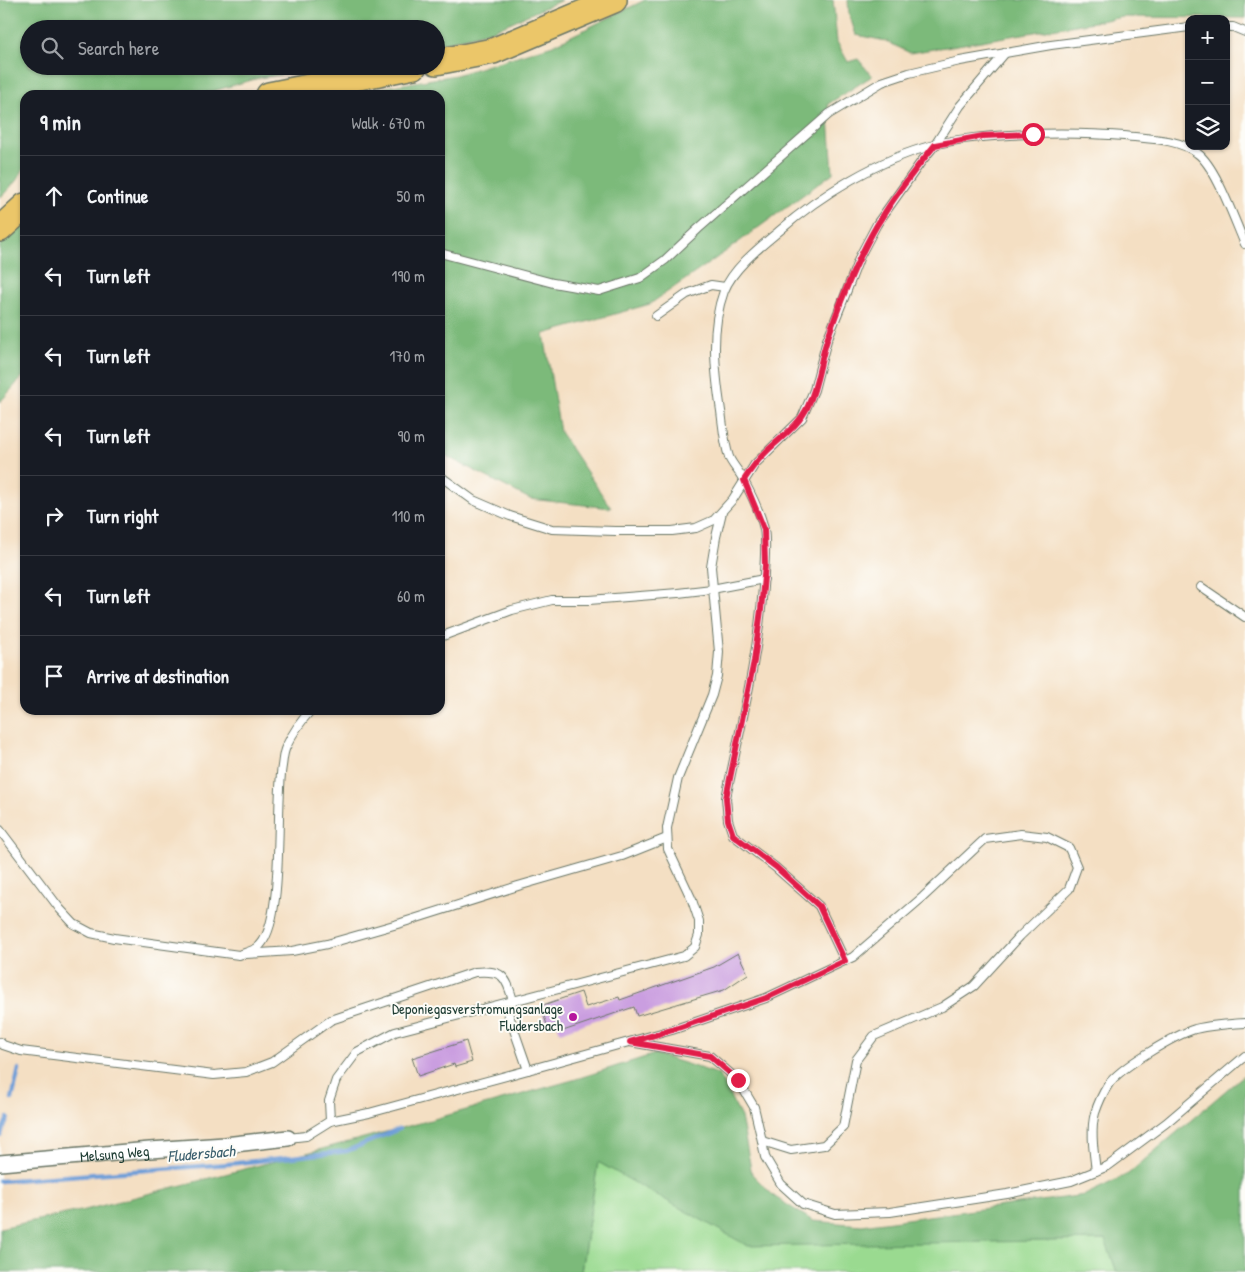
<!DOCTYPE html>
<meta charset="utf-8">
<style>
:root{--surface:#171b24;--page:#242831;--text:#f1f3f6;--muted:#9ea1a6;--line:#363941}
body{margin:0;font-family:"Patrick Hand",sans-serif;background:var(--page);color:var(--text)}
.controls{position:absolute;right:15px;top:15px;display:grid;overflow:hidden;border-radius:10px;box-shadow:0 1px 4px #0004}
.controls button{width:45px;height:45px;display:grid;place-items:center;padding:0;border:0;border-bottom:1px solid var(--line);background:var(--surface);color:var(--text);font:25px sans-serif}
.stop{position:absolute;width:15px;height:15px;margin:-11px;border:4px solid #e11d48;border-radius:50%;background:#fff}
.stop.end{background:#e11d48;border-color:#fff;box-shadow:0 1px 5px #0008}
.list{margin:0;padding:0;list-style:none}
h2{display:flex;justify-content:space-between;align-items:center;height:65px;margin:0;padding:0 20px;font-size:21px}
h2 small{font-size:16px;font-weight:400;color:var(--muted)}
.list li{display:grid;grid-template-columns:32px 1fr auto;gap:15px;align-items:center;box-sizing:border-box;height:80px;padding:0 20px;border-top:1px solid var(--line)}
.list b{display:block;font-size:19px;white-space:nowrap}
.list em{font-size:16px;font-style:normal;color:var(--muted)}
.icon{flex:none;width:28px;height:28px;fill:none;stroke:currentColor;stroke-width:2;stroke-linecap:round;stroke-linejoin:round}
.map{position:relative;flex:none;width:1245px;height:1272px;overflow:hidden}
.search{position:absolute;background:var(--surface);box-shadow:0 1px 4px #0004;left:20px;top:20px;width:425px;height:55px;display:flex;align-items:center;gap:12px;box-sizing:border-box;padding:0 18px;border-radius:28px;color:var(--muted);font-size:19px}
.panel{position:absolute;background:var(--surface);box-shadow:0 1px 4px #0004;left:20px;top:90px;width:425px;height:625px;border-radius:15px}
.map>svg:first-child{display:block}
</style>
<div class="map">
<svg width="1245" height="1272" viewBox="0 0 1245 1272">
<rect width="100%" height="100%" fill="#fdfcf7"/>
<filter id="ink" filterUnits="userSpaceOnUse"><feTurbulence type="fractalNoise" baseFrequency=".02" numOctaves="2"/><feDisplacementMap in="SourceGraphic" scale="10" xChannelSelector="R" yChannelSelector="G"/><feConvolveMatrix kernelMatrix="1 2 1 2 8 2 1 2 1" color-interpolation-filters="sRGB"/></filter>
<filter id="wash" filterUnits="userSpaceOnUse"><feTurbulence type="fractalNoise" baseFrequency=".0096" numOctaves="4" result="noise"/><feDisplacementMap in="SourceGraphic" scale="20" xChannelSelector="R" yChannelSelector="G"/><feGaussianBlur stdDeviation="1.12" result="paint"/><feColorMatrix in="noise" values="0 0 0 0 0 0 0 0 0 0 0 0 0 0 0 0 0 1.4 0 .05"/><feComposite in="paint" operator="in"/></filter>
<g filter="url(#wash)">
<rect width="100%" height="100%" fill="#f4dfc3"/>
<polygon fill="#9ada90" stroke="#5c8c62" points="598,1162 748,1245 1106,1240 1117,1272 581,1272"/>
<g fill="#7bba7a" stroke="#4d7c57">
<polygon points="0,0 562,0 491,31 436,45 436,29 29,29 29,66 336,66 259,78 199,95 25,95 25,167 16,181 0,198"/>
<polygon points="645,0 833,0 837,42 848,62 858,59 872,76 828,104 833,173 725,252 650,304 544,334 560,432 611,508 530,499 440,453 440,95 341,95 456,75 553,45"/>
<polygon points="848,0 1245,0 1245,18 1123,17 910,53 886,41 856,35 849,14"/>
<polygon points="25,220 25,374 0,402 0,245"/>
<polygon points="655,1054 718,1074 741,1117 752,1174 775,1197 813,1221 862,1225 1085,1195 1128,1174 1245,1074 1245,1272 1117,1272 1105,1240 748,1246 598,1162 581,1272 0,1272 0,1228 89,1209 303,1154 420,1123 573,1080"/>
</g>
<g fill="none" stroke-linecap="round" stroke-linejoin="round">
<g stroke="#6f9fd8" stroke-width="4.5">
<polyline points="12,1099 19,1069"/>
<polyline points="0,1136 8,1118"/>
<polyline points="0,1181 228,1164 347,1151 399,1129"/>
</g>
</g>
<g id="blocks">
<g fill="#ca9ee0">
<polygon points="738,953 748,974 724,990 637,1016 634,1007 560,1032 557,1024 548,1027 540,1006 581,992 586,1007 619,997 620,1000 714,967"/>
<polygon points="466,1041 472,1062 455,1067 454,1064 418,1076 412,1058"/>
</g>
</g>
</g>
<g filter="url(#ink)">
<use href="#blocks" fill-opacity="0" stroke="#6a7666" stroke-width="1"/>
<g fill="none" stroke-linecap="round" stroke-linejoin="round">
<defs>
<g id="lane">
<polyline points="1226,27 1233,27 1245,32"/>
<polyline points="440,253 553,283 599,291 640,278 665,260 698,229 829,114 882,82 909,73 960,61 1051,45 1189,27"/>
<polyline points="656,316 687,294 711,285 725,287"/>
<polyline points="440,476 473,500 510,516 552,529 615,531 672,531 696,528 714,520 733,499 755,464 802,418 814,390 827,340 844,298 860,256 877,224 921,162 935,145 960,106 1006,52"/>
<polyline points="1201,587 1245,617"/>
<polyline points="440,637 512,610 552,600 589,600 678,593 712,589 764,579"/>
<path d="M0,830l60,79 14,15 17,9 23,5 125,17c5,-2 13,-4 18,-7 29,-21 18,-144 25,-182 1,-6 1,-13 4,-19 6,-13 15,-26 25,-37"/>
<polyline points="246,954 292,951 327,944 401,923 518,886 622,856 667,838"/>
<path d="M845,961l-26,-55 -44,-39 -42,-32 -5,-15 -2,-22c14,-70 32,-140 37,-211 1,-17 4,-41 1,-58 -3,-14 -13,-35 -20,-48 -4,-9 -12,-16 -15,-24 -5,-15 -6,-31 -8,-46 -6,-39 -11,-82 3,-120 9,-23 36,-44 54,-59 43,-38 101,-73 156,-87 30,-8 61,-9 92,-11 33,-1 65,-1 98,2 24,3 53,2 73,17 19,13 38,69 48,91"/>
<polyline points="505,1004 528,1070"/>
<path d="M0,1042l3,3 18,6 193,24 32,-3 26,-10 59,-42 144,-48c27,-2 31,3 38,29"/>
<polyline points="330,1121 369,1113 528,1070 672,1030 766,998 853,957 923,897 985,839 1021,834 1047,837 1069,848 1077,867 1069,889 1020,936 974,986 942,1007 874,1036 856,1060 843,1127 824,1145 791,1150 762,1141 754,1107 738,1080 710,1056 630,1042"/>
<polyline points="288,1138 306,1136 330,1121 329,1101 336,1080 357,1052 395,1032 684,956 695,947 699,935 699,921 692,900 668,849 667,828 678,778 712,695 717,676 719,652 711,567 716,537 722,512"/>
<polyline points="762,1141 765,1157 781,1184 803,1204 835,1214 890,1212 1007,1194 1071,1181 1108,1166 1166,1123 1245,1056"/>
<path d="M1096,1171c-2,-18 -6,-40 -1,-58 3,-9 8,-20 13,-28 11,-17 67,-50 87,-56 16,-4 33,-5 50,-6"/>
</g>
<g id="street">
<path id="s1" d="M0,1163l150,-13 75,-5 63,-7"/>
</g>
<g id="primary">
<polyline points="436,62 493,51 614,0"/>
<polyline points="269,95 414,66"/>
<polyline points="0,229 25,206"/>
</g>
</defs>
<use href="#lane" stroke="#6a7666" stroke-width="10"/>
<use href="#street" stroke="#6a7666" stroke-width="18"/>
<use href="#primary" stroke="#6a7666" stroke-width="28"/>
<use href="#lane" stroke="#fff" stroke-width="8"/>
<use href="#street" stroke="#fff" stroke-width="15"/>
<use href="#primary" stroke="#ebc669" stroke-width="25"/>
</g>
</g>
<g fill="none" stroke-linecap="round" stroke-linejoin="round" filter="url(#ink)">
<path stroke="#e11d48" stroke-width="6" d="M738,1080l-28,-24 -80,-14 42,-12 94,-32 79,-37 -26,-55 -43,-39 -43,-32 -5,-15 -2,-22 28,-137 7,-51 4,-45 -1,-36 -20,-49c7,-11 14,-21 24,-30 15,-14 31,-25 40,-44 10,-21 12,-45 19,-66 13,-38 30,-81 50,-115 17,-28 37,-55 58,-80l48,-9 50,-2"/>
</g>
<circle fill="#b5179e" stroke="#fdfcf7" stroke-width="2" cx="573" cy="1017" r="5"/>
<g text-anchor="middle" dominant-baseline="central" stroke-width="4" stroke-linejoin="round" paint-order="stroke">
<g font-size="15" fill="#1f3d34" stroke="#fdfcf7" text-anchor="end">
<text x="563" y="1008">Deponiegasverstromungsanlage<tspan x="563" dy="17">Fludersbach</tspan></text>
</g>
<g font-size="15" fill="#1f3d34" stroke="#fdfcf7">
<text stroke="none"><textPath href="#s1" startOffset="115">Melsung Weg</textPath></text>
</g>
<g font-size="16" font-style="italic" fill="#3b5f6d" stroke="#fdfcf7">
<text transform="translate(201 1153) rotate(-5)">Fludersbach</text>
</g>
</g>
</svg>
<div class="controls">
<button>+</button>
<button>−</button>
<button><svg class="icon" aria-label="layers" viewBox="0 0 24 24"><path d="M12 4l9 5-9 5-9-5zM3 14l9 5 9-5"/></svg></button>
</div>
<div class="stop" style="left:1033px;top:134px"></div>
<div class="stop end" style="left:738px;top:1080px"></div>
<div class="search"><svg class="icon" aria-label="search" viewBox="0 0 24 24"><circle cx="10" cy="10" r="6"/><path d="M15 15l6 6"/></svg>Search here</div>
<section class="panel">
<h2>9 min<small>Walk · 670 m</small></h2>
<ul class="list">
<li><svg class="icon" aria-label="ahead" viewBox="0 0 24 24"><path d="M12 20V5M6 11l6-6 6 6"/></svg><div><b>Continue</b></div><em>50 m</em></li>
<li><svg class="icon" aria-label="left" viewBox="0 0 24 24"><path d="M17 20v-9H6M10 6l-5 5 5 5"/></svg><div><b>Turn left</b></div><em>190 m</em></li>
<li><svg class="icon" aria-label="left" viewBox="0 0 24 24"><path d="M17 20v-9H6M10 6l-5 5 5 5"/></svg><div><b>Turn left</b></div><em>170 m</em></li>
<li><svg class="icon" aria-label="left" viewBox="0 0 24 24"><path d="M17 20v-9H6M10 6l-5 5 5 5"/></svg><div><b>Turn left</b></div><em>90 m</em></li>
<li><svg class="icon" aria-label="right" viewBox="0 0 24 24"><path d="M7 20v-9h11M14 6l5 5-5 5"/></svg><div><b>Turn right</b></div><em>110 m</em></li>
<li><svg class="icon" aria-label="left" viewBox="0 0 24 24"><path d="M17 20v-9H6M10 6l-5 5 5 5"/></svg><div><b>Turn left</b></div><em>60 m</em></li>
<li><svg class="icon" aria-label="arrive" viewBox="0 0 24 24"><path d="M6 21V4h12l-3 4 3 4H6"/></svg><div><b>Arrive at destination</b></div></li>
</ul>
</section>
</div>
